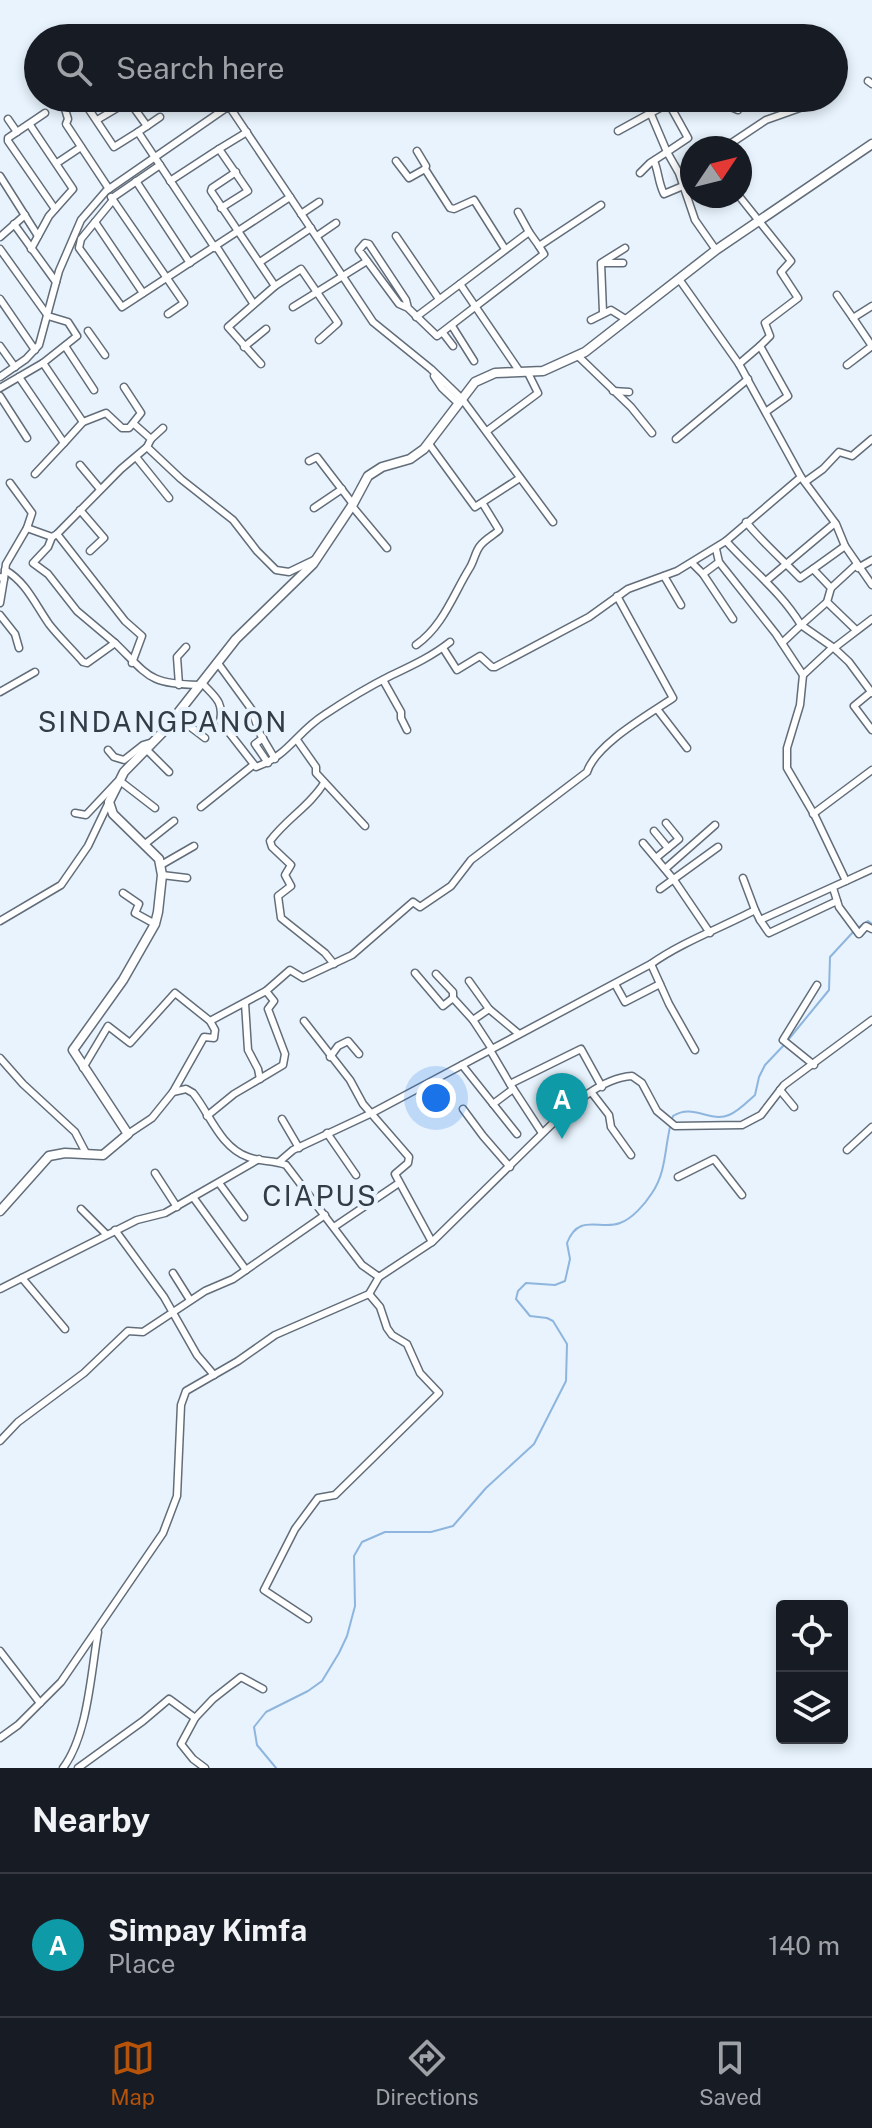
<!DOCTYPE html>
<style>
:root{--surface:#171b24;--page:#20242c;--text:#f1f3f6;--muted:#9ea1a6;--line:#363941;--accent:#b45309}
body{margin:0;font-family:"Public Sans",sans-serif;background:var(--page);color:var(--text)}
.controls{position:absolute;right:24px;bottom:24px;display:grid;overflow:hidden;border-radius:8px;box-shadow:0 4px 12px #0003}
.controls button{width:72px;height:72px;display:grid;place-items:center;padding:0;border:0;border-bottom:2px solid var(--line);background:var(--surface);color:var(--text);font:40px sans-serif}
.compass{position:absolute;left:680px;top:136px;width:72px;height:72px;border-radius:50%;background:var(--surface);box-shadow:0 4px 12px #0003;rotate:55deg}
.you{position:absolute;left:436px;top:1098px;width:28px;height:28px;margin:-20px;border:6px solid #fff;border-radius:50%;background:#1a73e8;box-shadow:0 0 0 12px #1a73e833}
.badge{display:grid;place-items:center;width:52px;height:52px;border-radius:50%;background:var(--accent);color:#fff;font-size:26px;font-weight:700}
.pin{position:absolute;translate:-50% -66px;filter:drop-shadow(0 2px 4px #0008)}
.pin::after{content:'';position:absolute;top:42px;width:28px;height:24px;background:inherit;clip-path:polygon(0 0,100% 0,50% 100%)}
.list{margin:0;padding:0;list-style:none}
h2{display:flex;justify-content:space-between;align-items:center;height:104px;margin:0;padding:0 32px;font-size:34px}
h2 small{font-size:26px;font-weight:400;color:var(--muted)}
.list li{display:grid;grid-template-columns:52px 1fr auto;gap:24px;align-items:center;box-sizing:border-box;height:144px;padding:0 32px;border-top:2px solid var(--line)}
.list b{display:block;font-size:30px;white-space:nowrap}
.list p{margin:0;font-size:26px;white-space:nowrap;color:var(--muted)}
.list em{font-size:26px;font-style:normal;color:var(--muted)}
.icon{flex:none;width:44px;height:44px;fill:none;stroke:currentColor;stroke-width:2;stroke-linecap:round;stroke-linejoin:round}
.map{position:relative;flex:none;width:872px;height:1768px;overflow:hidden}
.search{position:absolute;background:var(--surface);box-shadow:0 4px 12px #0003;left:24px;right:24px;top:24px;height:88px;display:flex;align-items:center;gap:20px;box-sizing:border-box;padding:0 28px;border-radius:44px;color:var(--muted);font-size:30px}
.sheet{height:248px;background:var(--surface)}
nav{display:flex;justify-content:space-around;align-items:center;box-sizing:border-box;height:112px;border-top:2px solid var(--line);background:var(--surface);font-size:22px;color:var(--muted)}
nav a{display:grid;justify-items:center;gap:4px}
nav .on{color:var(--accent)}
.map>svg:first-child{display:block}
</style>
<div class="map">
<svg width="872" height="1768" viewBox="0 0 872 1768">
<rect width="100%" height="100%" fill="#e8f3fd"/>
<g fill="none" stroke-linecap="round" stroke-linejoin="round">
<g stroke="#8eb5dd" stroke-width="2">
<polyline points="859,927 868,921 872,924"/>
<polyline points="788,1040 829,990 830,957 854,931"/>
<path d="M276,1768l-19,-23 -3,-18 12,-15 42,-21 14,-10 17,-28 8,-17 8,-30 -1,-50 8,-14 23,-10h46l22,-6 33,-38 48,-44 32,-63 1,-37 -14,-23 -6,-3 -17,-2 -14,-17 2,-8 8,-8 29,2 10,-4 5,-22 -3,-16c12,-31 34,-12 53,-20 12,-4 25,-19 32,-30 16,-23 12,-51 21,-77 20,-13 37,7 56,-1 10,-4 19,-14 26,-20l4,-18 6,-12 19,-20"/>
</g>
<defs>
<g id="minor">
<polyline points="868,81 872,84"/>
<polyline points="133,98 129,101 147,126 138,132 215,248"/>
<polyline points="727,98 731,107 738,110"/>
<polyline points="668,102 688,138 667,152 679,173 695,220 716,250"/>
<polyline points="45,113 8,138 8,141 55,209"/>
<polyline points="8,119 17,132"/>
<polyline points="97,120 129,101"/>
<polyline points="30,125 73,189 49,216 31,249"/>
<polyline points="147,126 160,117"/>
<polyline points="618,131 678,98"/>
<polyline points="724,148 766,120 814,103"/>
<polyline points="417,151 426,166 425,169 450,208 454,209 474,200 505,249"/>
<polyline points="396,161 409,178 425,169"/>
<path d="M654,161c5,12 4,21 10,33l19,-8"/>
<polyline points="57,163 81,147"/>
<polyline points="236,172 212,188 211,191 275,286 228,327 261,364"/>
<polyline points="640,173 650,163 667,152 650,112"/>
<polyline points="0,176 38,236"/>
<polyline points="136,181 190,263"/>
<polyline points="170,181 219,149"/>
<polyline points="109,189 66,124 68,119 65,109 82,99 114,147 138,132"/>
<polyline points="739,196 791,261 781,272 798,298 765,323 770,336 760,346 788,396 767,411"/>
<polyline points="111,197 184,303 168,314"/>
<polyline points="112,198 160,165"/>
<polyline points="113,200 81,239 79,248 122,307 290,197 373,322 431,369 462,399 553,522"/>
<polyline points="221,208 248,191 219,149 247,132"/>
<polyline points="518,212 529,232 460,284 520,372"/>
<polyline points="301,214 319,202"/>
<polyline points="95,222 143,293"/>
<polyline points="14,224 56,282"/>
<polyline points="529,232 539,246 601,205"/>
<polyline points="317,236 336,223"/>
<polyline points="396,236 439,299"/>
<polyline points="0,237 25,215"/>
<polyline points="216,246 253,303"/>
<polyline points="0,249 48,316 68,322 77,336 43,363 0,388"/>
<polyline points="260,262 311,228"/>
<polyline points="603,263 623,263"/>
<path d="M679,279l60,85 62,113 -75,64c26,29 55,51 75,84l26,-23 4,-14 -18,-19 -13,9c-18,-19 -37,-35 -54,-56"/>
<polyline points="275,286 301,269 338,323 319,340"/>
<polyline points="837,295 853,318 872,306"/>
<polyline points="0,299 35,350"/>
<polyline points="293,307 367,261"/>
<polyline points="408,308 399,304 359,250 365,243 369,244 406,300 408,308 437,336 544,254 539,246"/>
<polyline points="603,312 601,263 625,248"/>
<polyline points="416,317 460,284"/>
<polyline points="591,320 611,310 627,320"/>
<polyline points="452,326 474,361"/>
<polyline points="88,331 105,355"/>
<polyline points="443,333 453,346"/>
<polyline points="0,346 15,367"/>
<polyline points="65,346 94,390"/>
<polyline points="244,347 266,329"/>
<polyline points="578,356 631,407 652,433"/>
<polyline points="43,363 83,422"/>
<polyline points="739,364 760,346"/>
<polyline points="847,365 872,346 853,318"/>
<polyline points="434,376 442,388 459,404"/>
<polyline points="0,377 26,359 39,345 59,271 81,220 106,191 226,108 231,109 290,197"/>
<polyline points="19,377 64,443 83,422 106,413 122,428 129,428 141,413 124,387"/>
<polyline points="613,391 629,392"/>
<polyline points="0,396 27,438"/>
<polyline points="487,431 538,393 528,373"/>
<polyline points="151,439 163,428"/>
<polyline points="676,439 748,379"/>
<polyline points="429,444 475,507 520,478"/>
<polyline points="147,447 181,479 233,520 257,551 276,570 289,572 314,560"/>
<polyline points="136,457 169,498"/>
<polyline points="309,461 317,457 353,504"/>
<polyline points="80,465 100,489"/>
<polyline points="35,474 64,443"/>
<polyline points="801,477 836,524 845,546 872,585"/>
<polyline points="805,482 823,469 839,452 852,456 872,439"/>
<polyline points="10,483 32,513 27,528"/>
<polyline points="352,506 387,548"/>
<polyline points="314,508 342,489"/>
<polyline points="80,510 104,538 90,551"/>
<polyline points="57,534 125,621 142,636 132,663"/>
<polyline points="52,537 48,547 33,563 48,574 77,611 115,643"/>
<polyline points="692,563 703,574 733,619"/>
<polyline points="858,568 872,560"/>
<polyline points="813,569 845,546"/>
<path d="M5,570c21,12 30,34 44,54 10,13 23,25 34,38l4,1 28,-20c34,33 33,41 84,42"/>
<polyline points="703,574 719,562 716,549"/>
<polyline points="664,576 681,605"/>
<polyline points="0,577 4,579 6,564 27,528 52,537 57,534 121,469 147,447 151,439 134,424"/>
<polyline points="766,581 835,523"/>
<polyline points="831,588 856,565"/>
<polyline points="827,602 855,629"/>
<polyline points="0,603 4,579"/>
<polyline points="0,615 15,634 19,648"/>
<polyline points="782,643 801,625 834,648 872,619"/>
<path d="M416,645c27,-19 37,-50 53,-76 5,-7 6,-17 11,-23 5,-7 14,-11 19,-16l-16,-26"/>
<polyline points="443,648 457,670 480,656 492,667 495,667 589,617 628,589 677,571 726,541"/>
<polyline points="834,648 849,662 872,693"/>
<polyline points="217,662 252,710 259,732 275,759"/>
<polyline points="803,675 832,648"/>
<polyline points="383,680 401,712 401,718 407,730"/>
<path d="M202,683c13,14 22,19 18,38l36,46c32,-11 41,-35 68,-52 21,-14 44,-28 66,-39 21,-10 41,-19 60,-34"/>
<polyline points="179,685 177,657 186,647"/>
<polyline points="0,692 35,672"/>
<polyline points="871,692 854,706 872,730"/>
<polyline points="657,709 687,748"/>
<polyline points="176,716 205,738"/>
<polyline points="263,738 255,744 268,763"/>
<polyline points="297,740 316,767 316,773 365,826"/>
<polyline points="146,749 169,772"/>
<polyline points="108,750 114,757 124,760 143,745 153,742"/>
<polyline points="120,781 155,808"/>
<path d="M324,783c-14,23 -38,36 -54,58l2,6 19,18 -6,10 6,11 -13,10 3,22 44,35 9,11"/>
<polyline points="201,807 252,766"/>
<polyline points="75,813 86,815 117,782"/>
<polyline points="813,814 872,770"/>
<polyline points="654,831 668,848"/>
<polyline points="643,843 674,880 710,933"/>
<polyline points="145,844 174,821"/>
<polyline points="656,858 679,839 666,823"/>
<polyline points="161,865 194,846"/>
<polyline points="665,869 715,825"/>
<polyline points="162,875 187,878"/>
<polyline points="743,878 755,910"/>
<polyline points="846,881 872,869"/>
<polyline points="833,888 839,907 859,934 866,926 872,929"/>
<polyline points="660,889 718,847"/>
<polyline points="123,893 139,904 135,913 155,924"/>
<polyline points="760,920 769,933 837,901"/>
<polyline points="0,921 61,885 88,846 109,802"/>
<polyline points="651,964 669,1004 695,1050"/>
<polyline points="415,973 443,1006 453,998 473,1020"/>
<polyline points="436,974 453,992 453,998"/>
<polyline points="469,981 489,1009 473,1020 492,1049"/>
<polyline points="615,984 625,1002 660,984"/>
<polyline points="245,1003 248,1050 258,1069 260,1079"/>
<polyline points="489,1009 519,1034"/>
<polyline points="304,1021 350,1080 363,1104 409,1157 408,1163 395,1174 432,1242"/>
<polyline points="490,1050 510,1084"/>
<polyline points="330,1057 338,1046 348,1041 359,1054"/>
<polyline points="0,1058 23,1084 75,1132 86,1153"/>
<polyline points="462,1065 517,1134"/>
<polyline points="814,1065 783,1040 817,985"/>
<path d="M83,1068l25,-42 22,17 45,-50 35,28 56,-30 24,-21 13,8 49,-23 61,-53 7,5 31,-21 20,-26 116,-88c9,-28 61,-57 86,-74l-56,-102"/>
<polyline points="780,1090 794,1107"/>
<polyline points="173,1092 204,1037 214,1038 215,1030 210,1021"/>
<polyline points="592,1093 609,1115 611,1127 631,1155"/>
<polyline points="560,1096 569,1108"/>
<polyline points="493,1104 513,1089"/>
<polyline points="463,1109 483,1136 510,1167"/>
<polyline points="207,1116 234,1094 283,1065 285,1054 268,1009 274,1001 266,991"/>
<polyline points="282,1119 299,1148"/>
<polyline points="327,1133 356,1175"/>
<polyline points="542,1133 510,1084 514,1082 581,1049 602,1087"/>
<path d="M128,1134l24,-16 21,-26 13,-3 7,4c17,21 27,54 55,64 12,5 26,3 38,8l76,100 17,12 53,-35 118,-116c21,-20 51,-48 82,-50l10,7 15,28 18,15 67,-1 19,-10 23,-30 88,-65"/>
<polyline points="847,1150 872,1127"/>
<path d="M279,1162l14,-12 79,-37 279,-149c31,-22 70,-36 104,-54l5,10 86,-39 -31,-65 -28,-48v-20l13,-43 3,-30 -27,-41 -57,-72"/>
<polyline points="155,1173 177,1207"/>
<polyline points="678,1177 714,1159 742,1195"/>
<polyline points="219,1183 244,1217"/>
<polyline points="193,1197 246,1270"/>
<polyline points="81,1209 106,1234"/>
<polyline points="334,1227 399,1183"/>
<polyline points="115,1230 164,1297 197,1355 214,1375"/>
<polyline points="173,1273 190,1300"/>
<polyline points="22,1278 65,1329"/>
<polyline points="0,1289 137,1220 165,1213 259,1159"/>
<polyline points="0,1441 18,1422 84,1373 128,1331 143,1332 205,1291 233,1279 325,1215"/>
<polyline points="308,1619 264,1590 295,1529 318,1498 335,1495 439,1393 420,1373 407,1344 392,1335 387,1328 380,1307 369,1294"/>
<polyline points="0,1651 40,1703"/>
<polyline points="195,1718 181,1744 193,1759 205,1768"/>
<polyline points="0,1738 18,1725 61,1682 163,1533 177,1496 181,1405 186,1391 238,1361 275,1335 369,1294 379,1277"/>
<path d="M63,1768c25,-33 28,-96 35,-136"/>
<polyline points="78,1768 143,1721 169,1699 195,1718 213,1699 241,1677 263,1689"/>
</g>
<polyline id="tertiary" points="0,1211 49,1156 65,1153 103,1155 128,1134 73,1050 123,980 155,924 158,912 162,875 159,859 113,814 109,802 124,772 163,732 236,639 313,564 353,504 368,476 382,467 410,459 424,449 475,382 495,373 543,371 585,352 716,250 872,144"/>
</defs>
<use href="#minor" stroke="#626d79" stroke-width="9"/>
<use href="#tertiary" stroke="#626d79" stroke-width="11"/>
<use href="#minor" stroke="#fff" stroke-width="6"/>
<use href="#tertiary" stroke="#fff" stroke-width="8"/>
</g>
<g text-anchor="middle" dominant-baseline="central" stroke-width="8" stroke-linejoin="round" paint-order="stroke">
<g font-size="28" letter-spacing="2" fill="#323c47" stroke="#e8f3fd">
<text x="163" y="721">SINDANGPANON</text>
<text x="320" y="1195">CIAPUS</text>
</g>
</g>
</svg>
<div class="controls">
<button><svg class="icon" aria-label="locate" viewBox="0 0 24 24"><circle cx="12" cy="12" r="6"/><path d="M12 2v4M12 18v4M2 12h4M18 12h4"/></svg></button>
<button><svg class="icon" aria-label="layers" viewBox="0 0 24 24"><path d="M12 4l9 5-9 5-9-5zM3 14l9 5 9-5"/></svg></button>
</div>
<svg class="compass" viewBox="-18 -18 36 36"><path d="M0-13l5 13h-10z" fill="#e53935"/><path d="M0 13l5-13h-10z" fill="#9ea1a6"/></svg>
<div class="you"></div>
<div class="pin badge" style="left:562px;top:1139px;background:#0f9aa8">A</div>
<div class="search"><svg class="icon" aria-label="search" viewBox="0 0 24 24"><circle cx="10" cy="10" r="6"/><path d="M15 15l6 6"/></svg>Search here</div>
</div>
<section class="sheet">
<h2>Nearby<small></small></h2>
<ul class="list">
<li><span class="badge" style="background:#0f9aa8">A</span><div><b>Simpay Kimfa</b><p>Place</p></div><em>140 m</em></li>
</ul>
</section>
<nav>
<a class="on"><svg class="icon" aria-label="map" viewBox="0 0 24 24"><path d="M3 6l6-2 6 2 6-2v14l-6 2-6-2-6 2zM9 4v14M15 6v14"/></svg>Map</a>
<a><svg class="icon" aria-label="directions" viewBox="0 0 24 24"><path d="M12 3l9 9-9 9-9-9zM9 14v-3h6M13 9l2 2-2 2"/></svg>Directions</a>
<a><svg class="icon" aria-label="saved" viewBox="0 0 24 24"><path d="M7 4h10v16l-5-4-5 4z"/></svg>Saved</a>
</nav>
